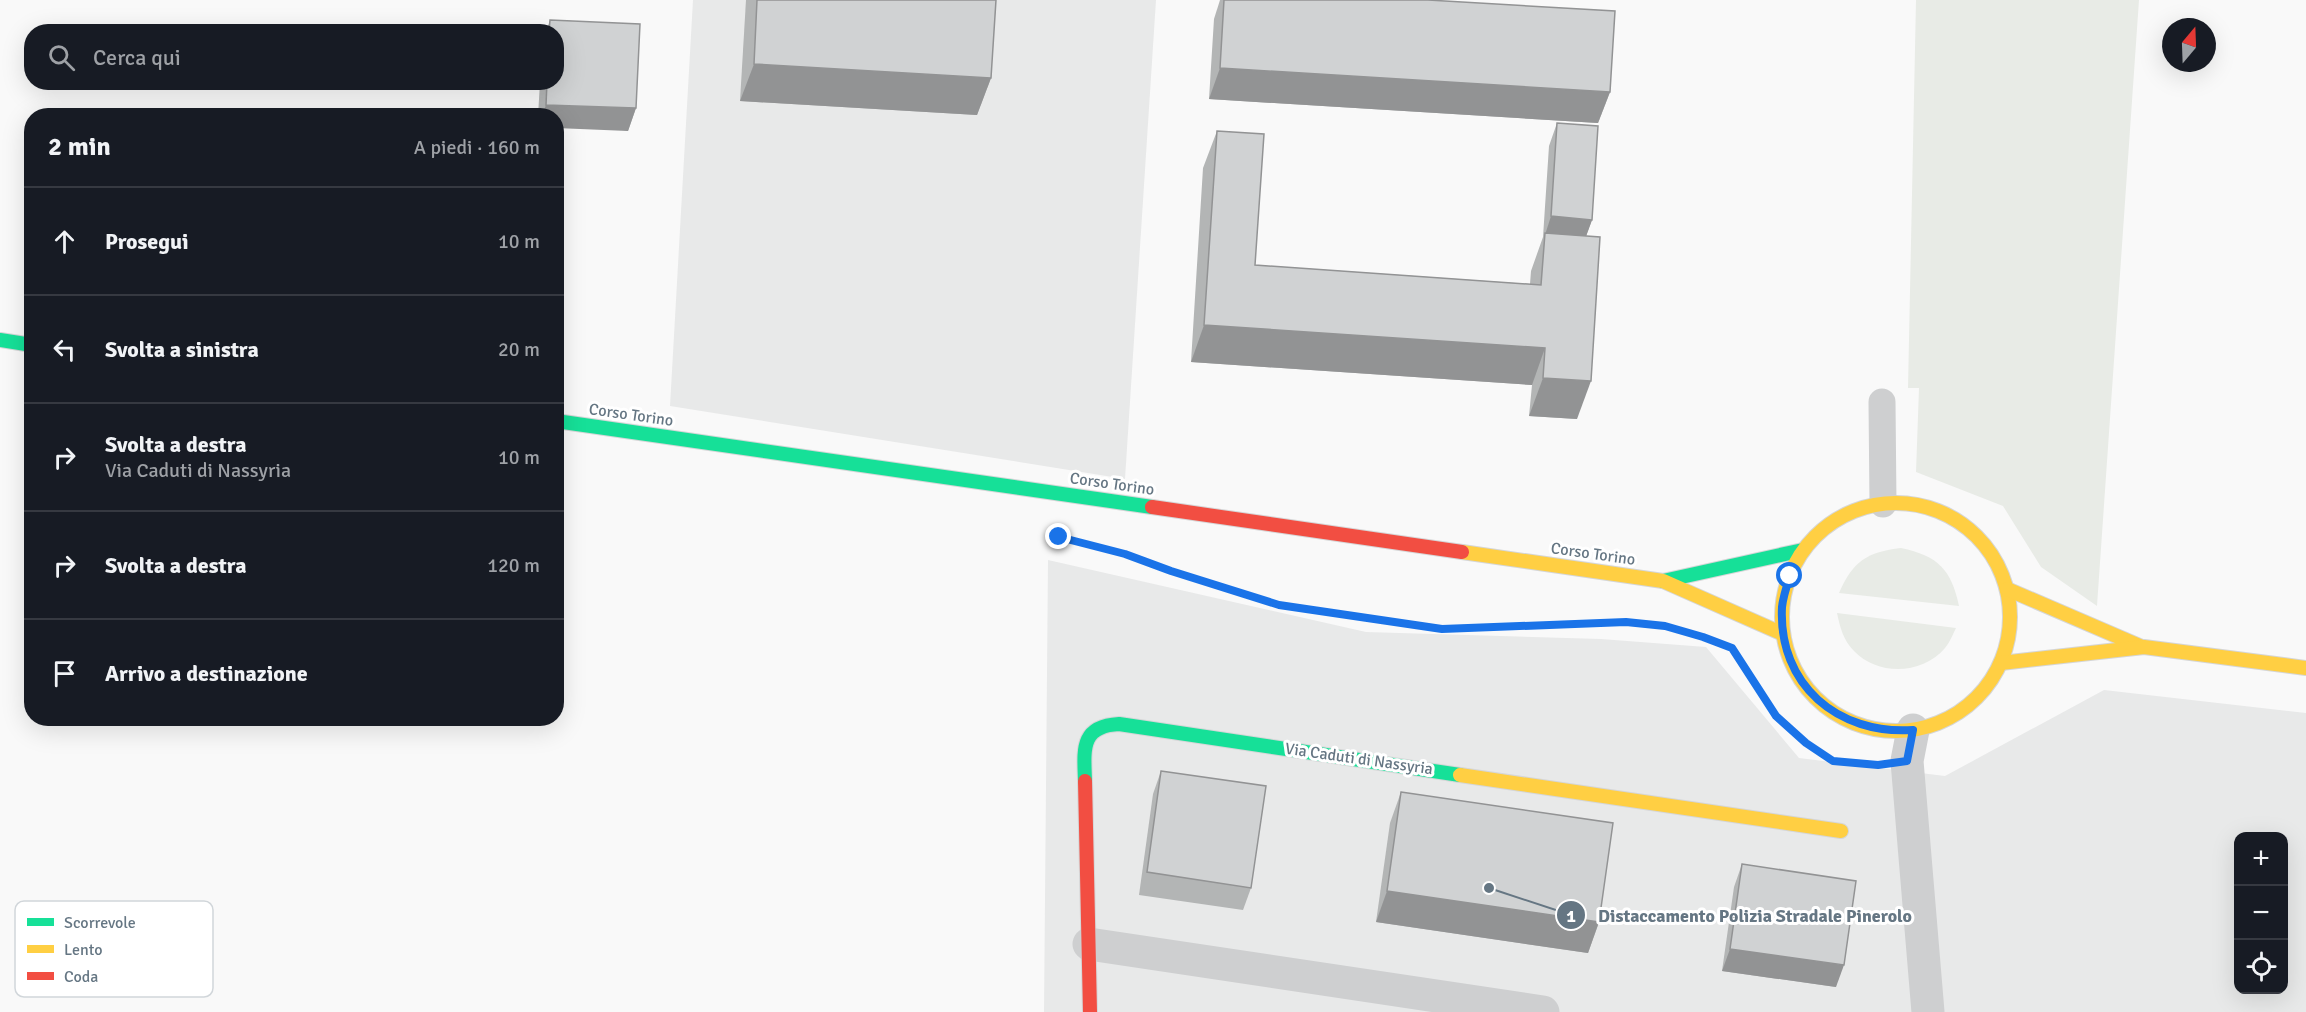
<!DOCTYPE html>
<html lang="it">
<meta charset="utf-8">
<style>
:root{--surface:#171b24;--page:#242831;--text:#f1f3f6;--muted:#9ea1a6;--line:#363941}
body{margin:0;font-family:Signika,sans-serif;background:var(--page);color:var(--text)}
.controls{position:absolute;right:18px;bottom:18px;display:grid;overflow:hidden;border-radius:12px;box-shadow:0 6px 24px #0002}
.controls button{width:54px;height:54px;display:grid;place-items:center;padding:0;border:0;border-bottom:2px solid var(--line);background:var(--surface);color:var(--text);font:30px sans-serif}
.compass{position:absolute;left:2162px;top:18px;width:54px;height:54px;border-radius:50%;background:var(--surface);box-shadow:0 6px 24px #0002;rotate:19deg}
.stop{position:absolute;width:18px;height:18px;margin:-14px;border:4px solid #1a73e8;border-radius:50%;background:#fff}
.stop.end{background:#1a73e8;border-color:#fff;box-shadow:0 2px 6px #0008}
.list{margin:0;padding:0;list-style:none}
h2{display:flex;justify-content:space-between;align-items:center;height:78px;margin:0;padding:0 24px;font-size:26px}
h2 small{font-size:20px;font-weight:400;color:var(--muted)}
.list li{display:grid;grid-template-columns:39px 1fr auto;gap:18px;align-items:center;box-sizing:border-box;height:108px;padding:0 24px;border-top:2px solid var(--line)}
.list b{display:block;font-size:22px;white-space:nowrap}
.list p{margin:0;font-size:20px;white-space:nowrap;color:var(--muted)}
.list em{font-size:20px;font-style:normal;color:var(--muted)}
.icon{flex:none;width:33px;height:33px;fill:none;stroke:currentColor;stroke-width:2;stroke-linecap:round;stroke-linejoin:round}
.map{position:relative;flex:none;width:2306px;height:1012px;overflow:hidden}
.search{position:absolute;background:var(--surface);box-shadow:0 6px 24px #0002;left:24px;top:24px;width:540px;height:66px;display:flex;align-items:center;gap:15px;box-sizing:border-box;padding:0 21px;border-radius:24px;color:var(--muted);font-size:22px}
.panel{position:absolute;background:var(--surface);box-shadow:0 6px 24px #0002;left:24px;top:108px;width:540px;height:618px;border-radius:24px}
.map>svg:first-child{display:block}
</style>
<div class="map">
<svg width="2306" height="1012" viewBox="0 0 2306 1012">
<rect width="100%" height="100%" fill="#f9f9f9"/>
<g fill="#e8e9e9" fill-rule="evenodd">
<polygon points="693,0 1156,0 1125,479 670,406"/>
<path d="M1048,560l318,72 235,7 105,8 93,111 146,18 159,-86 202,23v299h-1262zM2238,836h46v154h-46z"/>
</g>
<g fill="#e8ebe6">
<polygon points="1916,0 2139,0 2097,606 2041,567 2003,506 1916,472 1919,388 1908,388"/>
<path d="M1901,548c37,8 50,21 58,58l-120,-13c14,-32 28,-41 62,-45z"/>
<path d="M1837,613l119,15c-3,6 -6,14 -11,20 -23,27 -67,28 -91,3 -11,-11 -14,-24 -17,-38z"/>
</g>
<g fill="none" stroke-linecap="round" stroke-linejoin="round">
<defs>
<g id="fast">
<polyline points="0,340 32,345"/>
<polyline points="556,421 1152,507"/>
<polyline points="1663,581 1803,550"/>
<path d="M1085,781c-1,-31 -5,-55 34,-57l341,51"/>
</g>
<g id="slow">
<circle cx="1896" cy="617" r="114"/>
<polyline points="1462,552 1663,581 1783,634"/>
<polyline points="2007,589 2142,647"/>
<polyline points="2001,663 2144,647 2306,668"/>
<polyline points="1460,775 1841,831"/>
</g>
<g id="jam">
<polyline points="1152,507 1462,552"/>
<polyline points="1085,781 1090,1012"/>
</g>
</defs>
<use href="#fast" stroke="#d5d6d7" stroke-width="16"/>
<use href="#slow" stroke="#d5d6d7" stroke-width="16"/>
<use href="#jam" stroke="#d5d6d7" stroke-width="16"/>
<g stroke="#cbcccd" stroke-width="4" stroke-dasharray="3 3" stroke-linecap="butt">
<polyline points="1090,545 1125,554 1171,571 1279,605 1442,629 1627,622"/>
<polyline points="1742,664 1776,716 1807,743 1833,761 1864,764"/>
</g>
<polyline stroke="#cecfd0" stroke-width="27" points="1882,402 1883,504"/>
<g stroke="#cecfd0" stroke-width="33">
<polyline points="1913,730 1907,761 1928,1012"/>
<polyline points="1089,944 1543,1012"/>
</g>
<use href="#fast" stroke="#16e098" stroke-width="14"/>
<use href="#slow" stroke="#ffcf43" stroke-width="14"/>
<use href="#jam" stroke="#f24e42" stroke-width="14"/>
</g>
<g fill="#b3b5b5">
<polygon points="746,0 996,0 991,78 977,115 740,101"/>
<polygon points="1220,0 1428,0 1610,92 1598,123 1209,99 1214,19"/>
<polygon points="550,20 636,108 628,131 556,116 538,116 540,82 556,82 556,32 546,32"/>
<polygon points="1557,123 1592,220 1586,236 1577,419 1529,416 1532,385 1191,362 1203,168 1217,131 1255,265 1530,284 1531,271 1543,237 1549,146"/>
<polygon points="1161,771 1251,888 1243,910 1139,895 1153,794"/>
<polygon points="1401,792 1599,922 1588,953 1376,922 1390,823"/>
<polygon points="1742,864 1836,987 1722,971 1734,887"/>
</g>
<g fill="#929394">
<polygon points="754,64 991,78 977,115 740,101"/>
<polygon points="1220,68 1610,92 1598,123 1209,99"/>
<polygon points="546,105 636,108 628,131 556,128 556,116 542,116"/>
<polygon points="1551,216 1592,220 1584,242 1545,235"/>
<polygon points="1204,325 1545,348 1532,385 1191,362"/>
<polygon points="1543,378 1591,381 1577,419 1529,416"/>
<polygon points="1387,891 1599,922 1588,953 1376,922"/>
<polygon points="1730,949 1844,965 1836,987 1722,971"/>
</g>
<g fill="#d0d2d3" stroke="#929394" stroke-width="1.5">
<polygon points="757,0 996,0 991,78 754,64"/>
<polygon points="1224,0 1428,0 1615,11 1610,92 1220,68"/>
<polygon points="550,20 640,24 636,108 546,105 547,82 556,82 556,32 549,32"/>
<polygon points="1557,123 1598,126 1592,220 1551,216"/>
<polygon points="1217,131 1264,134 1255,265 1541,285 1545,233 1600,237 1591,381 1543,378 1545,348 1204,325"/>
<polygon points="1161,771 1266,786 1251,888 1147,872"/>
<polygon points="1401,792 1613,823 1599,922 1387,891"/>
<polygon points="1742,864 1856,881 1844,965 1730,949"/>
</g>
<g fill="none" stroke-linecap="round" stroke-linejoin="round">
<path stroke="#1a73e8" stroke-width="8" d="M1059,537l66,17 46,17 108,34 163,24 184,-7 39,4 38,11 29,11 44,68 30,27 27,18 45,4 29,-4 6,-31c-75,5 -135,-45 -131,-123 1,-10 5,-22 8,-31"/>
</g>
<g text-anchor="middle" dominant-baseline="central" stroke-width="6" stroke-linejoin="round" paint-order="stroke">
<g font-size="16" fill="#657683" stroke="#fff">
<text transform="translate(631 415) rotate(8)">Corso Torino</text>
<text transform="translate(1112 484) rotate(8)">Corso Torino</text>
<text transform="translate(1593 554) rotate(8)">Corso Torino</text>
<text transform="translate(1359 759) rotate(8)">Via Caduti di Nassyria</text>
</g>
</g>
<rect x="15" y="901" width="198" height="96" rx="9" fill="#fff" stroke="#d1d6da" stroke-width="1.5"/>
<rect x="27" y="918" width="27" height="8" fill="#16e098"/>
<rect x="27" y="945" width="27" height="8" fill="#ffcf43"/>
<rect x="27" y="972" width="27" height="8" fill="#f24e42"/>
<g font-size="16" fill="#657683">
<text x="64" y="928">Scorrevole</text>
<text x="64" y="955">Lento</text>
<text x="64" y="982">Coda</text>
</g>
<path fill="none" stroke="#657683" stroke-width="2" d="M1489 888L1571 915"/>
<g fill="#657683" stroke="#fff" stroke-width="2">
<circle cx="1489" cy="888" r="6"/>
<circle cx="1571" cy="915" r="15"/>
</g>
<g font-size="18" text-anchor="middle" font-weight="bold" fill="#fff">
<text x="1571" y="922">1</text>
</g>
<g font-size="18" text-anchor="middle" font-weight="bold" fill="#657683" stroke="#fff" stroke-width="6" stroke-linejoin="round" paint-order="stroke">
<text x="1755" y="922">Distaccamento Polizia Stradale Pinerolo</text>
</g>
</svg>
<div class="controls">
<button>+</button>
<button>−</button>
<button><svg class="icon" aria-label="locate" viewBox="0 0 24 24"><circle cx="12" cy="12" r="6"/><path d="M12 2v4M12 18v4M2 12h4M18 12h4"/></svg></button>
</div>
<svg class="compass" viewBox="-18 -18 36 36"><path d="M0-13l5 13h-10z" fill="#e53935"/><path d="M0 13l5-13h-10z" fill="#9ea1a6"/></svg>
<div class="stop" style="left:1790px;top:576px"></div>
<div class="stop end" style="left:1059px;top:537px"></div>
<div class="search"><svg class="icon" aria-label="search" viewBox="0 0 24 24"><circle cx="10" cy="10" r="6"/><path d="M15 15l6 6"/></svg>Cerca qui</div>
<section class="panel">
<h2>2 min<small>A piedi · 160 m</small></h2>
<ul class="list">
<li><svg class="icon" aria-label="ahead" viewBox="0 0 24 24"><path d="M12 20V5M6 11l6-6 6 6"/></svg><div><b>Prosegui</b></div><em>10 m</em></li>
<li><svg class="icon" aria-label="left" viewBox="0 0 24 24"><path d="M17 20v-9H6M10 6l-5 5 5 5"/></svg><div><b>Svolta a sinistra</b></div><em>20 m</em></li>
<li><svg class="icon" aria-label="right" viewBox="0 0 24 24"><path d="M7 20v-9h11M14 6l5 5-5 5"/></svg><div><b>Svolta a destra</b><p>Via Caduti di Nassyria</p></div><em>10 m</em></li>
<li><svg class="icon" aria-label="right" viewBox="0 0 24 24"><path d="M7 20v-9h11M14 6l5 5-5 5"/></svg><div><b>Svolta a destra</b></div><em>120 m</em></li>
<li><svg class="icon" aria-label="arrive" viewBox="0 0 24 24"><path d="M6 21V4h12l-3 4 3 4H6"/></svg><div><b>Arrivo a destinazione</b></div></li>
</ul>
</section>
</div>
